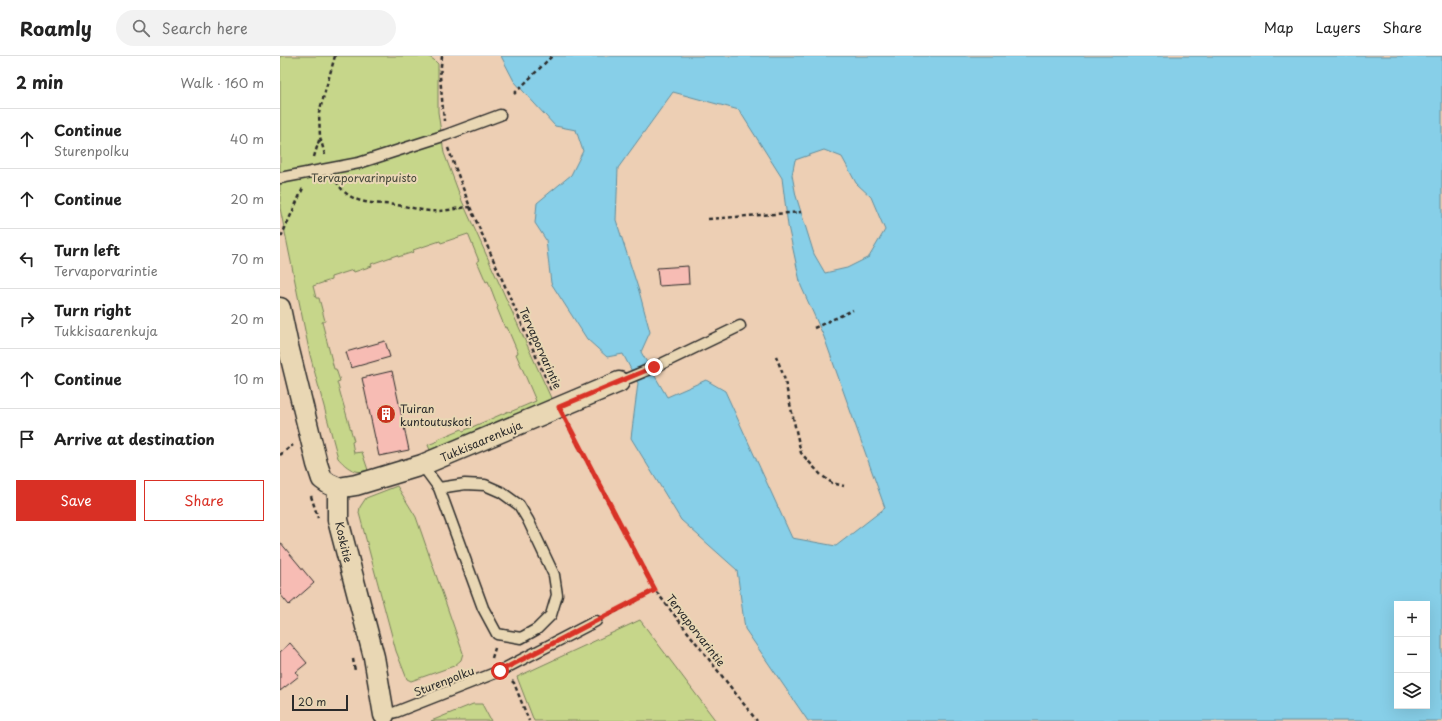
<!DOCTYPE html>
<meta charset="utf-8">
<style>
:root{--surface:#fff;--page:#f2f2f2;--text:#222;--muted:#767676;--line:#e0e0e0;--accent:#d93025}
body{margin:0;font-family:"Playpen Sans",sans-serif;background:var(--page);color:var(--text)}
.controls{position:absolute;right:12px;bottom:12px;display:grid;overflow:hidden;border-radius:0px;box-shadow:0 4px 16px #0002}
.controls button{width:36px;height:36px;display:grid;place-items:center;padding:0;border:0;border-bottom:1px solid var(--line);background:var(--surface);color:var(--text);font:20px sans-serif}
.scale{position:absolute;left:12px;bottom:10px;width:56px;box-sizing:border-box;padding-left:4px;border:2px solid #2b2b2b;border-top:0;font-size:11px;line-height:14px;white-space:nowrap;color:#2b2b2b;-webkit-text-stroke:3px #e9d7b4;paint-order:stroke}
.stop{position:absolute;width:12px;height:12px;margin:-9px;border:3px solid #d93025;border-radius:50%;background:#fff}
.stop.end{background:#d93025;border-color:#fff;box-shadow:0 1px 4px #0008}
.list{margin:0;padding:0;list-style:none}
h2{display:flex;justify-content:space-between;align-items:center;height:52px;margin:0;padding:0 16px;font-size:17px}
h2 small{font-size:13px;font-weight:400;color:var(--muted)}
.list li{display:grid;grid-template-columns:26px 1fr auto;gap:12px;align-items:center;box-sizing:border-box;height:60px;padding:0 16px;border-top:1px solid var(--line)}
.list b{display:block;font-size:15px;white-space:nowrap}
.list p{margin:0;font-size:13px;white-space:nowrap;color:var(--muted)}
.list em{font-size:13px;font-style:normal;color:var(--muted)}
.actions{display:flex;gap:8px;padding:12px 16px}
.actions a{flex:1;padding:9px 0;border:1px solid var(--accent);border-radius:0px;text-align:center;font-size:14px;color:var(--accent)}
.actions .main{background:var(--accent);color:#fff}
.icon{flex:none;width:22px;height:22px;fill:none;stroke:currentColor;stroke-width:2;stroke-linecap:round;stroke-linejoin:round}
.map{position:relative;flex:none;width:1162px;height:665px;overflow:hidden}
header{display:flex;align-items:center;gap:24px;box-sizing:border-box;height:56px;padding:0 20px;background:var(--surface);border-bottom:1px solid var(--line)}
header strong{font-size:19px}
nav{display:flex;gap:22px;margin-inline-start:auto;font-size:14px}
.search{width:280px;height:36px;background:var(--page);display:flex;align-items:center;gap:10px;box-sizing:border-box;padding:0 14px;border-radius:22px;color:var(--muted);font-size:15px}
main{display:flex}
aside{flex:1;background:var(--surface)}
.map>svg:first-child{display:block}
</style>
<header>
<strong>Roamly</strong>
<div class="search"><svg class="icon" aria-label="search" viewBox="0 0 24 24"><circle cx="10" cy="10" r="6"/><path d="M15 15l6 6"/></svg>Search here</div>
<nav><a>Map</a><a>Layers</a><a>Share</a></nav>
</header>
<main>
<aside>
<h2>2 min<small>Walk · 160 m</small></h2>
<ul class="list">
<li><svg class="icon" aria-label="ahead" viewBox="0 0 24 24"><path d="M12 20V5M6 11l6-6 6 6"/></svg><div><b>Continue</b><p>Sturenpolku</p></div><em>40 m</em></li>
<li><svg class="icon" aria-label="ahead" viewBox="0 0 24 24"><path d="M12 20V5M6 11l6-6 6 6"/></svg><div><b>Continue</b></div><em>20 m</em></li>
<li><svg class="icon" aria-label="left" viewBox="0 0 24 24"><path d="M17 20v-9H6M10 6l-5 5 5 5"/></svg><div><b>Turn left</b><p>Tervaporvarintie</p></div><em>70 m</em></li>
<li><svg class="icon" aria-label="right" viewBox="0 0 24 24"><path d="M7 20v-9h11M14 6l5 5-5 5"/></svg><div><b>Turn right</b><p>Tukkisaarenkuja</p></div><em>20 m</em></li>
<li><svg class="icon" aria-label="ahead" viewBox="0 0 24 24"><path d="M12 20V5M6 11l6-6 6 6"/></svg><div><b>Continue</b></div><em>10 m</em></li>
<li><svg class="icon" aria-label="arrive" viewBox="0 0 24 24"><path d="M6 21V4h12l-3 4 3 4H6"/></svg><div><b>Arrive at destination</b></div></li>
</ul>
<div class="actions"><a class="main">Save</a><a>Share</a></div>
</aside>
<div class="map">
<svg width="1162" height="665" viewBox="0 0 1162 665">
<rect width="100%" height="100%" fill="#edcfb4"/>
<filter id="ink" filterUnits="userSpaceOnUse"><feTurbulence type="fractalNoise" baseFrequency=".025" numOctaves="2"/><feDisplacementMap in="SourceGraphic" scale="8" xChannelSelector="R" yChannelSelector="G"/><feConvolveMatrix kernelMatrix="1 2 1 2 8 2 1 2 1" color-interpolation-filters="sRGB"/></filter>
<g filter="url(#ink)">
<g fill="#c6d68a" stroke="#78805a">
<path d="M0,0h148l6,4 4,4v48l6,41 18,48 89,197v4l-115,51 -6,-3 -2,-5 10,-4v-2l24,-10 1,2 46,-20 1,1 26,-11 -20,-47 2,-1 -11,-26 -2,1 -8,-20 1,-1 -10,-26 -2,1 -9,-21h2l-11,-27 -27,9 -1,-2 -27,9 1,2 -16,5 -1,-2 -26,9 1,2 -18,6 -1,-2 -22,7v3l-18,6 3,12h3l6,23 -3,1 12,47h2l4,12 -3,1 17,59 -2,1 2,11 8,-1 6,18c-13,5 -22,-3 -30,-12l-28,-103 -30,-147z"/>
<polygon points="117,430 136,461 183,597 181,604 174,610 131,625 127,623 116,595 79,457 80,451 86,442"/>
<polygon points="360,564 436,665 254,665 237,621"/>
<polygon points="193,648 202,648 211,665 151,665"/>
</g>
<path fill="#87cfe8" stroke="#628d9c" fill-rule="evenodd" d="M221,0h941v665h-634l-63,-92 -8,-59 -56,-50 -50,-82 7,-55 -15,-29 -16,3 -20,-18 -36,-56 -5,-43 -11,-17 2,-20 34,-28 12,-24 -7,-21 -21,-4 -41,-45zM393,36l66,18 43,68 6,48 13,60 23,51 61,171 -49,38 -44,-8 -67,-147 -19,-11 -39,17 -26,-45 9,-20 -11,-41 -23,-71 2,-52zM544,94l18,7 14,26 15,14 14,33 -16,27 -22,11 -22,5 -11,-19 -18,-58 -4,-21 3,-15zM1117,548h30v102h-30z"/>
<g fill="#f7bcb4" stroke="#2b2b2b">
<polygon points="408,210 409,228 379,230 377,212"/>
<polygon points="105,285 110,301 71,312 66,296"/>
<polygon points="112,315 129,394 99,400 82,322"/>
<polygon points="0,486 34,527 9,549 0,538"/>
<polygon points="10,587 27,607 16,616 19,620 0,635 0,596"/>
</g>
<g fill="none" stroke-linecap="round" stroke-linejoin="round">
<defs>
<g id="service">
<polyline points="0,122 79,107 166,79 220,59"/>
<polyline points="339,326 375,311 460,270"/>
<polyline points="142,409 159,432 203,552 217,578 241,582 257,573 271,559 277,539 274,519 248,464 239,449 221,436 205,429 185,428 159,432"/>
<polyline points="104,659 116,656 220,615 316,565"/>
</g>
<g id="minor">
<polyline points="0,252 8,290 37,408 42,423 49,428 58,432 76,429 142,409 339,326"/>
<polyline points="58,432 58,464 94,601 104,659"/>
</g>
</defs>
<use href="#service" stroke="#2b2b2b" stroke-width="13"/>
<use href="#minor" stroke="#2b2b2b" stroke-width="23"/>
<g stroke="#2b2b2b" stroke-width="2.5" stroke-dasharray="4 3" stroke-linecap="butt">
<polyline points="162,0 160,20 164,65"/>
<polyline points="234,38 272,0"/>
<polyline points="168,92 190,151 271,334"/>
<polyline points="45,99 40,81 39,57 55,0"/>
<polyline points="34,101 40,81"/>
<path d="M56,125c15,25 35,21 60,24 11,1 22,5 34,6 13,1 27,-3 40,-4"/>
<polyline points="428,163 521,156"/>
<polyline points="1,181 23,132"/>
<polyline points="534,272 573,254"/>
<polyline points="496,300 504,321 521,397 541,419 552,427 564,430"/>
<polyline points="288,369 375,534 477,665"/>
<polyline points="0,399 13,389"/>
<polyline points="31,440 38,462"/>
<polyline points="329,559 375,534"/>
<polyline points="212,602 215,592"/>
<polyline points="73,603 75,615"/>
<polyline points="232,625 234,627 249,665"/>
</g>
<use href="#service" stroke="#e9d7b4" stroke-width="10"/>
<use href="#minor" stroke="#e9d7b4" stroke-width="20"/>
</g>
</g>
<g fill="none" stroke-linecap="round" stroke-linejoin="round" filter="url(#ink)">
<polyline stroke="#d93025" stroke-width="5" points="220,615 375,534 279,351 374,311"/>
</g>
<defs>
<symbol id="building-disc" viewBox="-11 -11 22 22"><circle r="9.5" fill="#c8321e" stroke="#e9d7b4"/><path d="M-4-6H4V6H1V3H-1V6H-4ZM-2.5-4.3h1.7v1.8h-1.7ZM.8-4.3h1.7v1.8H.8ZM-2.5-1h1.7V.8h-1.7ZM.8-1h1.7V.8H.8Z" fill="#fff"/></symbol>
</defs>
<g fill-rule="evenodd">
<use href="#building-disc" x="95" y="347" width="22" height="22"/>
</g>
<g text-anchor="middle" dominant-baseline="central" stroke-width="4" stroke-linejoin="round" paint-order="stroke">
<g font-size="11" fill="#424539" stroke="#e9d7b4">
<text x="84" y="121">Tervaporvarinpuisto</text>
</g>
<g font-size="11" fill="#2b2b2b" stroke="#e9d7b4">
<text transform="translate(261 292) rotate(66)">Tervaporvarintie</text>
<text transform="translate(201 385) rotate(-23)">Tukkisaarenkuja</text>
<text transform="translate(64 486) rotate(77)">Koskitie</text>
<text transform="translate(416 574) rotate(52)">Tervaporvarintie</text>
<text transform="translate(164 625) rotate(-21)">Sturenpolku</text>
</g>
<g font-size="11" fill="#2b2b2b" stroke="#e9d7b4" text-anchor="start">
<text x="120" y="352">Tuiran<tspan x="120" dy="13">kuntoutuskoti</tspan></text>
</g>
</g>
</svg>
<div class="controls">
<button>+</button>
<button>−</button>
<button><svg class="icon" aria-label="layers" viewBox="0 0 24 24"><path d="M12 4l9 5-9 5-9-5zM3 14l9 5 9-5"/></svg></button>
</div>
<div class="scale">20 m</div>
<div class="stop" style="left:220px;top:615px"></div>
<div class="stop end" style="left:374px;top:311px"></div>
</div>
</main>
